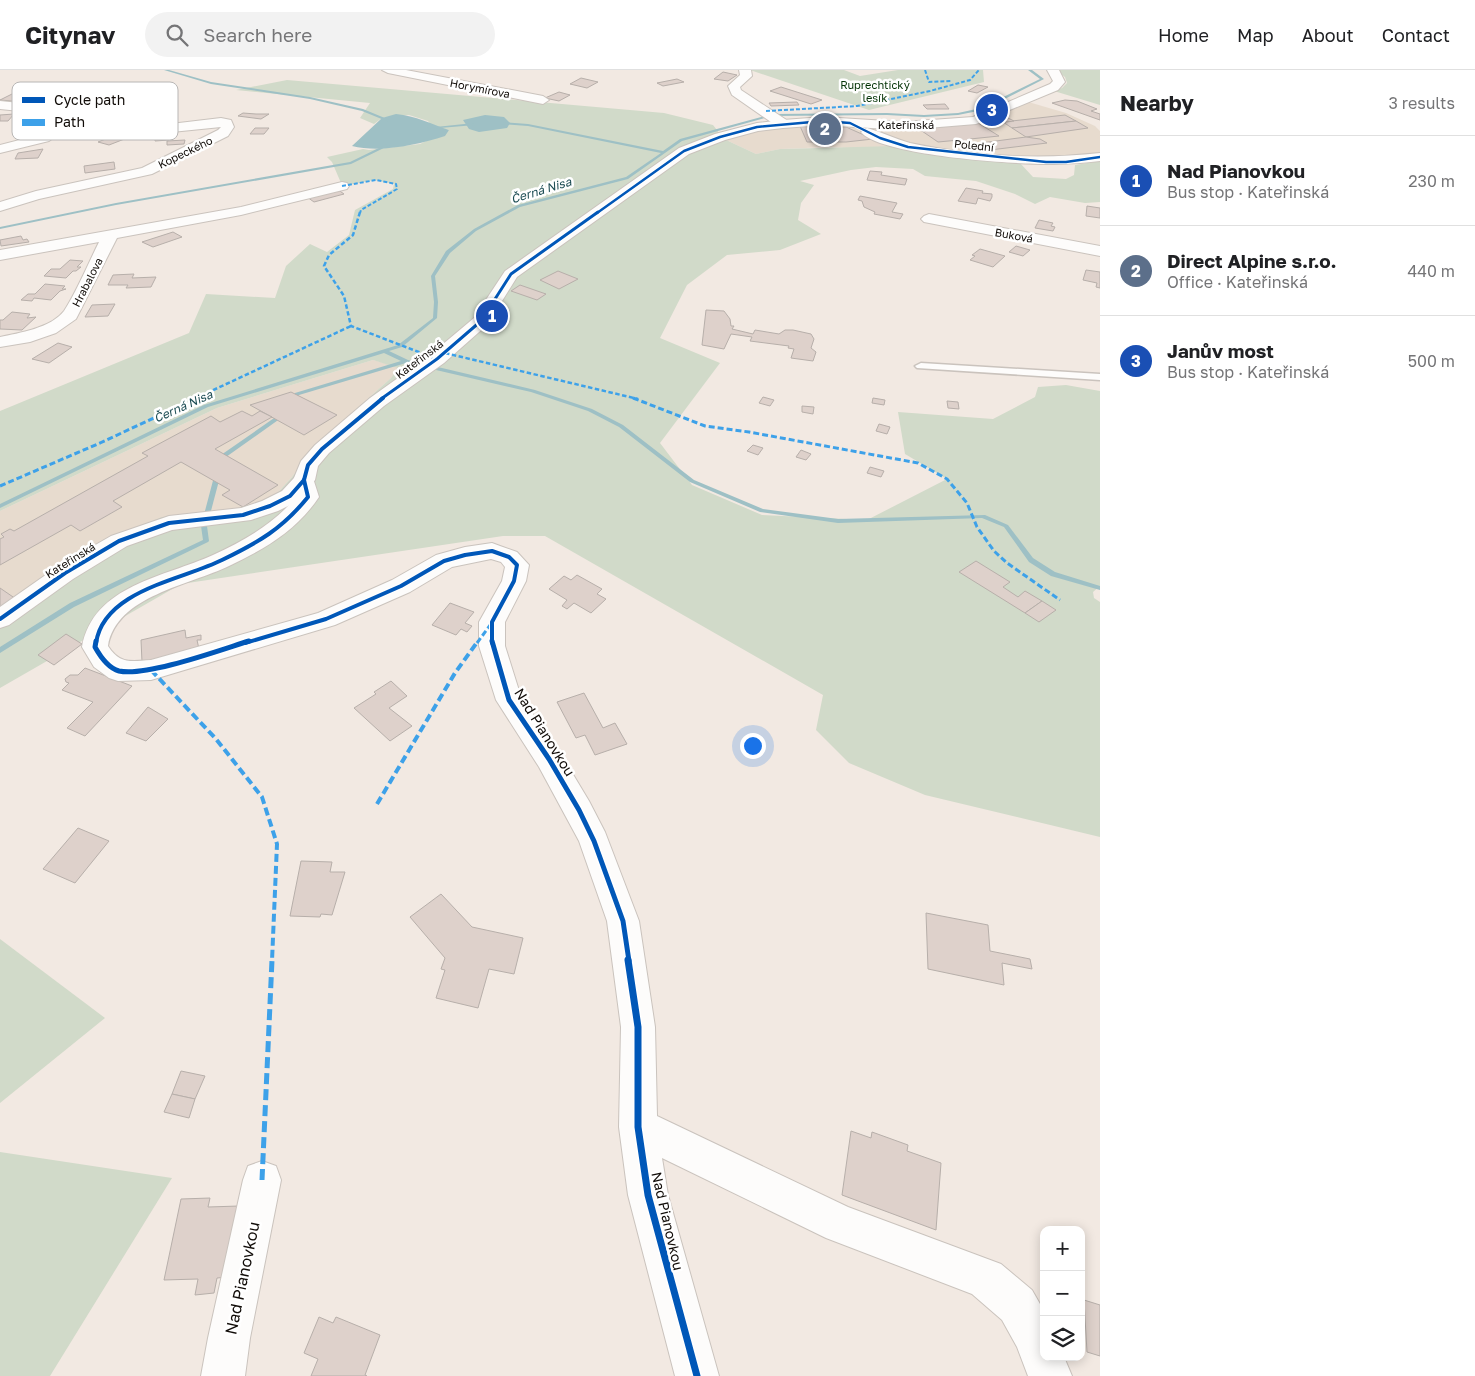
<!DOCTYPE html>
<meta charset="utf-8">
<style>
:root{--surface:#fff;--page:#f2f2f2;--text:#202124;--muted:#757577;--line:#e0e0e0;--accent:#605954}
body{margin:0;font-family:"Golos Text",sans-serif;background:var(--page);color:var(--text)}
.controls{position:absolute;right:15px;bottom:15px;display:grid;overflow:hidden;border-radius:10px;box-shadow:0 2px 12px #0003}
.controls button{width:45px;height:45px;display:grid;place-items:center;padding:0;border:0;border-bottom:1px solid var(--line);background:var(--surface);color:var(--text);font:25px sans-serif}
.you{position:absolute;left:752px;top:675px;width:18px;height:18px;margin:-12px;border:4px solid #fff;border-radius:50%;background:#1a73e8;box-shadow:0 0 0 8px #1a73e833}
.badge{display:grid;place-items:center;width:32px;height:32px;border-radius:50%;background:var(--accent);color:#fff;font-size:16px;font-weight:700}
.pin{position:absolute;translate:-50% -50%;border:2px solid #fff;box-shadow:0 1px 5px #0006}
.list{margin:0;padding:0;list-style:none}
h2{display:flex;justify-content:space-between;align-items:center;height:65px;margin:0;padding:0 20px;font-size:21px}
h2 small{font-size:16px;font-weight:400;color:var(--muted)}
.list li{display:grid;grid-template-columns:32px 1fr auto;gap:15px;align-items:center;box-sizing:border-box;height:90px;padding:0 20px;border-top:1px solid var(--line)}
.list b{display:block;font-size:19px;white-space:nowrap}
.list p{margin:0;font-size:16px;white-space:nowrap;color:var(--muted)}
.list em{font-size:16px;font-style:normal;color:var(--muted)}
.icon{flex:none;width:28px;height:28px;fill:none;stroke:currentColor;stroke-width:2;stroke-linecap:round;stroke-linejoin:round}
.map{position:relative;flex:none;width:1100px;height:1306px;overflow:hidden}
header{display:flex;align-items:center;gap:30px;box-sizing:border-box;height:70px;padding:0 25px;background:var(--surface);border-bottom:1px solid var(--line)}
header strong{font-size:24px}
nav{display:flex;gap:28px;margin-inline-start:auto;font-size:18px}
.search{width:350px;height:45px;background:var(--page);display:flex;align-items:center;gap:12px;box-sizing:border-box;padding:0 18px;border-radius:28px;color:var(--muted);font-size:19px}
main{display:flex}
aside{flex:1;background:var(--surface)}
.map>svg:first-child{display:block}
</style>
<header>
<strong>Citynav</strong>
<div class="search"><svg class="icon" aria-label="search" viewBox="0 0 24 24"><circle cx="10" cy="10" r="6"/><path d="M15 15l6 6"/></svg>Search here</div>
<nav><a>Home</a><a>Map</a><a>About</a><a>Contact</a></nav>
</header>
<main>
<div class="map">
<svg width="1100" height="1306" viewBox="0 0 1100 1306">
<rect width="100%" height="100%" fill="#f2e9e2"/>
<g fill="#e7dbce">
<polygon points="1025,31 1066,43 1095,56 1100,61 1100,84 1069,89 829,77 780,79 756,84 724,69 775,56 829,54 919,59 978,53 993,49 1016,34"/>
<polygon points="373,290 399,297 391,308 317,374 292,407 271,430 0,542 0,441 217,338"/>
</g>
<g fill="#d1dac9">
<polygon points="750,0 844,0 860,6 898,0 983,0 984,12 869,40"/>
<polygon points="1056,0 1100,0 1100,35 1054,21 1062,18 1067,13 1065,7"/>
<polygon points="287,10 664,43 713,55 724,69 756,84 780,79 895,76 1020,93 1033,107 1066,109 1074,105 1075,95 1100,91 1100,132 1085,133 1050,127 1035,134 1015,124 976,111 925,106 913,99 876,97 851,100 800,111 814,115 801,133 798,150 821,164 780,180 727,185 687,215 660,268 720,293 660,373 692,415 762,445 867,450 947,409 905,384 898,342 993,349 1035,327 1038,317 1066,315 1100,321 1100,516 1093,522 1094,528 1100,532 1100,767 925,725 849,693 816,660 823,625 545,466 503,466 181,514 0,618 0,542 113,467 162,447 227,451 271,430 292,407 317,374 391,308 398,298 373,290 217,338 0,441 0,341 189,263 206,224 275,228 286,196 310,174 327,182 349,165 355,140 393,119 394,114 374,110 338,117 341,113 332,92 327,87 363,79 369,80 420,74 449,60 432,56 428,51 409,45 382,48 374,54 360,48 370,33 236,20"/>
<polygon points="0,869 105,948 0,1033"/>
<polygon points="0,1082 172,1108 50,1306 0,1306"/>
</g>
<g fill="#9ec0c5">
<path d="M396,44c20,2 35,10 53,16l-4,6c-28,9 -65,17 -93,10l30,-28z"/>
<polygon points="485,45 504,47 510,53 507,58 479,62 469,59 463,50"/>
</g>
<g fill="none" stroke-linecap="round" stroke-linejoin="round">
<g fill="#9ec0c5" fill-rule="evenodd">
<polygon points="164,0 169,0 211,12 310,27 363,39 392,51 389,52 362,41 310,29 211,14"/>
<polygon points="1028,0 1032,0 1044,9 983,40 958,45 924,47 887,45 772,46 682,71 628,109 520,137 476,161 450,183 435,206 438,232 437,248 402,277 389,281 408,290 535,320 592,339 623,355 694,410 763,439 838,449 985,445 1008,455 1033,488 1055,502 1100,516 1100,520 1051,506 1029,492 1004,457 982,448 838,453 760,442 690,412 619,357 588,341 531,322 406,293 299,325 292,334 287,333 295,323 401,291 384,283 208,337 0,438 0,434 204,335 398,275 433,248 434,232 431,206 446,181 474,159 518,135 626,107 661,83 528,56 501,54 500,52 528,54 663,81 680,69 772,44 887,43 924,45 958,43 981,38 1040,9"/>
<polygon points="474,53 475,55 428,59 426,58"/>
<polygon points="387,74 390,75 351,94 116,135 0,159 0,157 116,133 350,92"/>
<polygon points="283,340 286,342 281,348 226,387 223,393 219,393 218,392 221,385 277,346 281,341"/>
<polygon points="218,401 221,403 207,456 209,471 208,472 74,537 0,583 0,577 70,533 203,470 201,456 215,403"/>
</g>
</g>
<g fill="#ded1cb" stroke="#b7afaa">
<polygon points="723,2 737,5 728,11 714,9"/>
<polygon points="581,8 598,12 587,18 570,14"/>
<polygon points="677,9 684,12 663,16 657,13"/>
<polygon points="978,15 988,17 977,23 968,21"/>
<polygon points="781,17 822,30 811,34 770,21"/>
<polygon points="559,22 570,25 559,31 545,28"/>
<polygon points="12,24 25,25 12,31 0,30"/>
<polygon points="1065,30 1077,31 1097,39 1091,41 1100,44 1100,50 1052,33"/>
<polygon points="797,32 799,35 771,36 769,33"/>
<polygon points="945,34 949,39 927,39 923,35"/>
<polygon points="243,43 256,44 269,44 261,49 238,46"/>
<polygon points="14,44 8,51 0,51 0,45"/>
<polygon points="1065,45 1076,51 1012,58 1003,52"/>
<polygon points="1008,48 1014,51 999,53 993,49"/>
<polygon points="1076,51 1088,58 1026,67 1012,58"/>
<polygon points="978,53 999,66 970,69 972,71 969,71 972,73 966,75 959,70 938,72 919,59"/>
<polygon points="800,56 846,57 873,69 846,72 807,72"/>
<polygon points="255,58 269,58 264,64 250,64"/>
<polygon points="175,61 175,67 169,68 169,70 155,71 155,69 150,69 151,68 144,68 146,63"/>
<polygon points="116,65 127,68 109,75 98,72"/>
<polygon points="1026,67 1040,69 1047,73 982,81 974,80 966,75"/>
<polygon points="185,70 184,74 167,75 167,71"/>
<polygon points="43,79 38,88 15,89 18,83"/>
<polygon points="114,92 115,99 85,103 84,96"/>
<polygon points="870,101 882,102 881,105 907,109 905,115 867,110"/>
<polygon points="966,118 983,121 982,123 992,124 992,127 990,131 978,128 976,134 958,131"/>
<polygon points="337,119 344,124 314,132 307,127"/>
<polygon points="860,126 897,133 892,142 903,144 900,149 874,144 875,142 864,137 862,131 858,130"/>
<polygon points="1087,136 1100,138 1100,148 1086,146"/>
<polygon points="1039,150 1053,153 1051,156 1055,157 1053,161 1035,158"/>
<polygon points="173,162 182,167 153,177 142,172"/>
<polygon points="21,166 23,170 27,169 29,172 1,176 0,170"/>
<polygon points="1016,176 1030,180 1023,186 1009,182"/>
<polygon points="980,179 1005,186 993,197 970,190 975,186 972,185"/>
<polygon points="70,190 83,191 77,197 81,197 76,201 73,201 66,208 44,206 51,199 60,199"/>
<polygon points="1086,200 1100,202 1100,218 1096,217 1097,213 1083,210"/>
<polygon points="558,201 578,209 559,219 540,210"/>
<polygon points="134,204 132,208 156,207 151,217 126,218 128,215 108,215 113,205"/>
<polygon points="45,214 65,216 62,219 66,219 60,221 51,230 34,228 32,231 21,230 28,224 35,224"/>
<polygon points="520,215 546,224 537,230 511,221"/>
<polygon points="115,234 108,246 85,247 92,235"/>
<polygon points="706,240 724,241 730,249 731,256 734,256 732,259 753,264 755,260 779,264 785,260 793,260 811,264 814,269 811,278 816,282 813,291 791,288 794,279 788,278 789,276 750,271 752,267 731,264 724,279 702,275"/>
<polygon points="12,242 30,244 27,248 36,247 22,260 0,259 0,250 3,250"/>
<polygon points="58,273 72,277 49,293 32,289"/>
<polygon points="291,322 337,345 304,365 250,335"/>
<polygon points="763,327 774,330 770,336 759,333"/>
<polygon points="873,328 885,330 884,335 872,333"/>
<polygon points="947,331 958,332 959,339 948,338"/>
<polygon points="802,336 814,337 813,344 802,342"/>
<polygon points="242,341 252,346 260,341 272,347 215,379 278,415 243,437 222,425 230,420 181,392 113,431 122,437 80,461 71,455 0,495 0,469 4,467 1,464 10,459 14,461 148,386 142,383 211,346 220,352"/>
<polygon points="879,354 890,357 887,364 876,361"/>
<polygon points="753,375 763,378 758,385 747,381"/>
<polygon points="801,380 811,384 806,390 796,387"/>
<polygon points="870,397 884,401 881,407 867,403"/>
<polygon points="976,491 1010,512 1003,517 1018,527 1025,521 1042,531 1025,543 959,502"/>
<polygon points="577,505 602,519 597,524 606,529 591,543 574,533 567,539 562,536 567,530 549,519 564,506 571,510"/>
<polygon points="0,518 16,529 0,539"/>
<polygon points="1042,531 1056,540 1039,552 1025,543"/>
<polygon points="450,533 474,542 465,553 472,556 467,562 461,559 456,565 432,555"/>
<polygon points="185,560 186,568 201,565 201,570 197,570 199,579 142,592 141,570"/>
<polygon points="66,564 82,574 54,595 38,585"/>
<polygon points="85,598 132,616 85,666 67,658 93,632 62,620 69,613 66,612 65,609 70,605 78,605"/>
<polygon points="391,611 407,626 389,638 412,656 390,671 354,638 376,624 374,622"/>
<polygon points="584,623 603,658 615,653 627,674 595,685 585,665 576,668 557,632"/>
<polygon points="148,637 168,649 146,671 126,663"/>
<polygon points="78,758 109,771 75,813 43,799"/>
<polygon points="301,791 332,792 330,802 345,802 332,845 321,844 320,847 290,846"/>
<polygon points="441,824 472,857 523,868 514,904 489,899 478,938 436,928 445,900 441,899 445,888 410,847"/>
<polygon points="926,843 988,855 990,881 1030,889 1032,899 1002,893 1004,915 928,899"/>
<polygon points="181,1001 205,1006 195,1029 172,1024"/>
<polygon points="172,1024 195,1029 189,1048 164,1042"/>
<polygon points="851,1061 871,1068 872,1062 908,1075 907,1081 941,1093 936,1160 842,1125"/>
<polygon points="210,1128 208,1137 239,1136 228,1207 217,1208 214,1223 195,1225 198,1209 164,1210 181,1129"/>
<polygon points="1084,1230 1100,1235 1100,1286 1087,1282"/>
<polygon points="319,1247 333,1253 336,1247 380,1265 365,1305 367,1306 311,1306 318,1289 304,1283"/>
</g>
<g fill="none" stroke-linecap="round" stroke-linejoin="round">
<defs>
<polygon id="lane" points="921,293 1100,304 1100,310 917,298 915,296"/>
<g id="street">
<polygon points="382,0 406,0 543,26 549,30 543,34 388,3"/>
<polygon points="739,0 751,0 752,6 740,17 741,20 788,51 789,54 788,57 778,57 732,25 728,16 740,5"/>
<polygon points="0,31 39,35 125,55 162,55 221,48 231,50 234,57 228,66 152,104 39,129 0,141 0,132 36,121 142,98 218,60 221,57 162,63 125,63 76,51 49,71 0,83 0,75 39,65 64,48 39,43 0,39"/>
<path d="M342,112l5,1 2,3 -2,3 -106,26 -124,23 -41,81 -20,14 -26,9 -30,5v-10c19,-4 51,-9 64,-26 12,-18 25,-49 35,-69l-99,18v-10l241,-43z"/>
<polygon points="929,144 1100,176 1100,186 924,152 921,149 924,146"/>
<path d="M304,403l8,2 7,22c-22,33 -54,52 -90,69 -39,19 -113,30 -121,80 12,19 24,15 43,14l167,-47 74,-33 44,-25 29,-8 27,-4 8,3 17,6 12,13 -3,16 -21,41v24l16,51 38,54 30,50 16,31 34,89 16,106 2,89 191,91 153,57 31,26 12,21v46h20l8,19h-44l-11,-29 -15,-27 -30,-26 -146,-56 -164,-80 6,37 51,181h-44l-47,-181 -9,-68 2,-100 -14,-106 -28,-80 -40,-74 -43,-67 -17,-54v-24l23,-41 3,-14 -4,-5 -10,-3 -39,8 -42,25 -75,33 -184,55 -33,1 -9,-3 -15,-11 -12,-20c11,-62 83,-70 131,-92 32,-15 61,-31 84,-59l-4,-16 3,-5z"/>
<polygon points="262,1091 276,1096 281,1110 250,1268 245,1306 201,1306 208,1268 243,1110 248,1096"/>
</g>
<g id="secondary">
<polygon points="1047,0 1059,0 1065,12 1058,20 976,54 903,60 823,55 783,58 758,61 725,70 689,84 517,207 487,255 444,293 384,336 329,383 318,396 315,410 298,431 278,441 251,450 172,460 127,476 73,509 9,555 0,558 0,537 57,497 111,466 169,446 241,438 262,431 282,421 294,408 301,391 315,375 370,328 430,285 474,248 505,201 679,78 715,64 757,53 783,50 823,47 903,52 973,47 1050,14 1053,11"/>
<path d="M867,58c15,4 28,11 43,15 61,13 128,17 190,10v8c-15,2 -30,3 -46,3 -33,1 -174,-8 -193,-32z"/>
</g>
</defs>
<use href="#lane" stroke="#cac3bd" stroke-width="3"/>
<use href="#street" stroke="#cac3bd" stroke-width="2"/>
<use href="#secondary" stroke="#cac3bd" stroke-width="2"/>
<use href="#lane" fill="#fdfcfb" fill-rule="evenodd"/>
<use href="#street" fill="#fdfcfb" fill-rule="evenodd"/>
<use href="#secondary" fill="#fdfcfb" fill-rule="evenodd"/>
<g stroke="#3da1e9" stroke-width="2" stroke-dasharray="4 2" stroke-linecap="butt">
<polyline points="925,0 929,12 951,11"/>
<polyline points="766,41 857,36 930,21 970,10 979,0"/>
<polyline points="342,116 376,110 396,114 397,119 361,140 360,143"/>
</g>
<g stroke="#3da1e9" stroke-width="2.5" stroke-dasharray="4.5 2.5" stroke-linecap="butt">
<polyline points="360,142 353,165 329,185 324,196 344,226 351,256 437,289"/>
<polyline points="445,283 638,329"/>
<polyline points="194,329 351,256"/>
</g>
<g stroke="#3da1e9" stroke-width="3" stroke-dasharray="6 3" stroke-linecap="butt">
<polyline points="633,328 705,356 749,362 918,393 947,409 967,433 977,457 994,481 1007,493 1060,530"/>
<polyline points="0,416 100,373 197,328"/>
<polyline points="477,573 491,554"/>
</g>
<g stroke="#3da1e9" stroke-width="4" stroke-dasharray="8 4" stroke-linecap="butt">
<polyline points="151,600 216,669 262,727 277,774 272,891"/>
<polyline points="377,734 455,603 478,571"/>
</g>
<polyline stroke="#3da1e9" stroke-width="5" stroke-dasharray="11 5" stroke-linecap="butt" points="262,1110 272,890"/>
<defs>
<polyline id="cycleway-far4" points="597,143 684,81 720,67 757,57 823,51 850,53 880,68 908,77 1046,92 1066,92 1100,87"/>
<polyline id="cycleway-far3" points="381,329 437,289 481,251 511,204 598,142"/>
<g id="cycleway-far2">
<polyline points="0,549 65,503 119,471 169,453 243,445 270,436 290,426 304,410 308,395 322,379 383,328"/>
<path d="M96,573c8,-53 86,-63 126,-83 37,-18 60,-31 86,-63l-4,-17"/>
<polyline points="245,573 326,549 401,516 444,491 465,485 492,481 509,487 517,495 514,511 492,552 492,573"/>
</g>
<g id="cycleway-far1">
<path d="M96,571l-1,6c5,9 13,21 24,24 27,6 101,-21 130,-30"/>
<polyline points="492,571 509,630 549,689 579,740 594,771 623,851 629,891"/>
</g>
<polyline id="cycleway" points="628,890 638,957 638,1057 648,1125 697,1306"/>
</defs>
<use href="#cycleway-far4" stroke="#fff" stroke-width="4"/>
<use href="#cycleway-far3" stroke="#fff" stroke-width="5"/>
<use href="#cycleway-far2" stroke="#fff" stroke-width="6"/>
<use href="#cycleway-far1" stroke="#fff" stroke-width="8"/>
<use href="#cycleway" stroke="#fff" stroke-width="10"/>
<use href="#cycleway-far4" stroke="#0057b8" stroke-width="2.5"/>
<use href="#cycleway-far3" stroke="#0057b8" stroke-width="3"/>
<use href="#cycleway-far2" stroke="#0057b8" stroke-width="4"/>
<use href="#cycleway-far1" stroke="#0057b8" stroke-width="5"/>
<use href="#cycleway" stroke="#0057b8" stroke-width="7"/>
</g>
<g text-anchor="middle" dominant-baseline="central" stroke-width="5" stroke-linejoin="round" paint-order="stroke">
<g font-size="11" fill="#053407" stroke="#fff">
<text x="875" y="14">Ruprechtický<tspan x="875" dy="13">lesík</tspan></text>
</g>
<g font-size="11" fill="#110c08" stroke="#fff">
<text transform="translate(480 18) rotate(11)">Horymírova</text>
<text x="906" y="54">Kateřinská</text>
<text transform="translate(974 75) rotate(6)">Polední</text>
<text transform="translate(185 82) rotate(-26)">Kopeckého</text>
<text transform="translate(1014 165) rotate(10)">Buková</text>
<text transform="translate(87 212) rotate(-63)">Hrabalova</text>
<text transform="translate(419 289) rotate(-37)">Kateřinská</text>
<text transform="translate(70 490) rotate(-32)">Kateřinská</text>
</g>
<g font-size="12" font-style="italic" fill="#1c4c53" stroke="#fff">
<text transform="translate(541 120) rotate(-17)">Černá Nisa</text>
<text transform="translate(183 336) rotate(-24)">Černá Nisa</text>
</g>
<g font-size="14" fill="#110c08" stroke="#fff">
<text transform="translate(545 662) rotate(58)">Nad Pianovkou</text>
<text transform="translate(668 1151) rotate(77)">Nad Pianovkou</text>
</g>
<g font-size="16" fill="#110c08" stroke="#fff">
<text transform="translate(242 1208) rotate(-78)">Nad Pianovkou</text>
</g>
</g>
<rect x="12" y="12" width="166" height="58" rx="8" fill="#fff" stroke="#b8b6b5" stroke-width="1"/>
<rect x="22" y="27" width="23" height="6" fill="#0057b8"/>
<rect x="22" y="49" width="23" height="7" fill="#3da1e9"/>
<g font-size="14" fill="#110c08">
<text x="54" y="35">Cycle path</text>
<text x="54" y="57">Path</text>
</g>
</svg>
<div class="controls">
<button>+</button>
<button>−</button>
<button><svg class="icon" aria-label="layers" viewBox="0 0 24 24"><path d="M12 4l9 5-9 5-9-5zM3 14l9 5 9-5"/></svg></button>
</div>
<div class="you"></div>
<div class="pin badge" style="left:492px;top:246px;background:#1a4fb4">1</div>
<div class="pin badge" style="left:825px;top:59px;background:#5c6f8a">2</div>
<div class="pin badge" style="left:992px;top:40px;background:#1a4fb4">3</div>
</div>
<aside>
<h2>Nearby<small>3 results</small></h2>
<ul class="list">
<li><span class="badge" style="background:#1a4fb4">1</span><div><b>Nad Pianovkou</b><p>Bus stop · Kateřinská</p></div><em>230 m</em></li>
<li><span class="badge" style="background:#5c6f8a">2</span><div><b>Direct Alpine s.r.o.</b><p>Office · Kateřinská</p></div><em>440 m</em></li>
<li><span class="badge" style="background:#1a4fb4">3</span><div><b>Janův most</b><p>Bus stop · Kateřinská</p></div><em>500 m</em></li>
</ul>
</aside>
</main>
